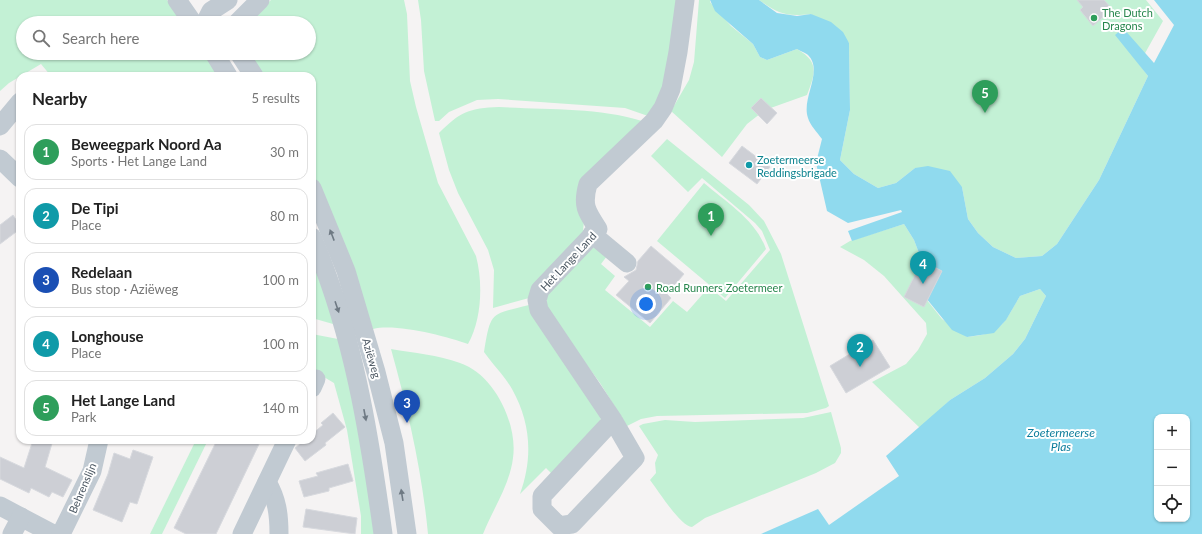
<!DOCTYPE html>
<meta charset="utf-8">
<style>
:root{--surface:#fff;--page:#f6f6f6;--text:#222;--muted:#767676;--line:#e0e0e0;--accent:#1a73e8}
body{margin:0;font-family:Lato,sans-serif;background:var(--page);color:var(--text)}
.controls{position:absolute;right:12px;bottom:12px;display:grid;overflow:hidden;border-radius:8px;box-shadow:0 1px 3px #0004}
.controls button{width:36px;height:36px;display:grid;place-items:center;padding:0;border:0;border-bottom:1px solid var(--line);background:var(--surface);color:var(--text);font:20px sans-serif}
.you{position:absolute;left:646px;top:304px;width:14px;height:14px;margin:-10px;border:3px solid #fff;border-radius:50%;background:#1a73e8;box-shadow:0 0 0 6px #1a73e833}
.badge{display:grid;place-items:center;width:26px;height:26px;border-radius:50%;background:var(--accent);color:#fff;font-size:13px;font-weight:700}
.pin{position:absolute;translate:-50% -33px;filter:drop-shadow(0 1px 2px #0008)}
.pin::after{content:'';position:absolute;top:21px;width:14px;height:12px;background:inherit;clip-path:polygon(0 0,100% 0,50% 100%)}
.list{margin:0;padding:0;list-style:none}
h2{display:flex;justify-content:space-between;align-items:center;height:52px;margin:0;padding:0 16px;font-size:17px}
h2 small{font-size:13px;font-weight:400;color:var(--muted)}
.list li{display:grid;grid-template-columns:26px 1fr auto;gap:12px;align-items:center;box-sizing:border-box;height:56px;margin:0 8px 8px;padding:0 8px;border:1px solid var(--line);border-radius:12px}
.list b{display:block;font-size:15px;white-space:nowrap}
.list p{margin:0;font-size:13px;white-space:nowrap;color:var(--muted)}
.list em{font-size:13px;font-style:normal;color:var(--muted)}
.icon{flex:none;width:22px;height:22px;fill:none;stroke:currentColor;stroke-width:2;stroke-linecap:round;stroke-linejoin:round}
.map{position:relative;flex:none;width:1202px;height:534px;overflow:hidden}
.search{position:absolute;background:var(--surface);box-shadow:0 1px 3px #0004;left:16px;top:16px;width:300px;height:44px;display:flex;align-items:center;gap:10px;box-sizing:border-box;padding:0 14px;border-radius:22px;color:var(--muted);font-size:15px}
.panel{position:absolute;background:var(--surface);box-shadow:0 1px 3px #0004;left:16px;top:72px;width:300px;height:372px;border-radius:12px}
.map>svg:first-child{display:block}
</style>
<div class="map">
<svg width="1202" height="534" viewBox="0 0 1202 534">
<rect width="100%" height="100%" fill="#f5f3f3"/>
<g fill="#c3f1d5">
<polygon points="0,0 167,0 184,23 23,23 23,53 207,53 222,76 51,76 41,64 9,83 0,91"/>
<path d="M271,0h133l3,14 3,67 6,26 22,76 38,73c7,26 6,64 -8,88 -22,-8 -73,-21 -95,-15l-61,-159v-94h-49l-13,-23h59v-30h-58l10,-14z"/>
<polygon points="418,0 679,0 664,90 648,116 625,108 498,99 477,100 449,112 439,121 435,121 424,71 421,20"/>
<path d="M699,0h11v2l21,24 22,18 7,13 7,3 30,-11c23,13 18,25 10,46l-42,15 -18,14 -25,33 -51,-46 18,-31 5,-18z"/>
<path d="M759,0h387l17,21 -24,43 9,12 -49,104 -42,64 -15,12 -26,2 -23,-11 -15,-14 -10,-14 -6,-32 -47,-19 -19,15 -18,5 -24,-14 -14,-14 10,-50 -1,-67 -38,-29c-25,3 -32,0 -52,-14z"/>
<path d="M499,107c47,3 98,0 143,14l-54,53 -5,58 -54,66 -36,10 1,-38 -6,-20 -30,-57 -9,-23 -10,-37c21,-21 30,-25 60,-26z"/>
<path d="M667,139l82,66 15,16 17,33 48,152 -3,2 -19,5 -150,3 -16,3 -14,7 -27,-43 -49,-67c-5,-8 -6,-18 -1,-27 4,-8 36,-35 45,-43l12,10 -6,8 14,12 -10,14 45,37 23,-26 14,11 22,-25 17,14 44,-51 -8,-19 -7,-8 -53,-45 -14,14 -37,-36z"/>
<path d="M704,183c22,19 52,37 62,66l-41,49 -68,-57z"/>
<path d="M904,224l10,16 8,21 19,11 -15,27 16,20 25,18c36,-3 36,-13 53,-41l20,-7 6,7 -21,43 -12,15 -28,24 -35,22 -30,28 -48,-46 34,-18 12,-14 9,-16 -1,-11 -42,-47 -20,-16 -24,-13 10,-6z"/>
<polygon points="312,256 340,326 312,318"/>
<path d="M529,305l72,112 -1,6 -47,52 -7,-7 -26,26c13,-36 11,-71 -8,-105 -8,-14 -19,-24 -28,-37 7,-41 6,-37 45,-47z"/>
<polygon points="312,334 338,339 359,422 374,534 361,534 361,516 347,430 334,383 312,370"/>
<path d="M391,349c23,4 47,6 69,14 34,11 58,61 53,95 -3,26 -20,51 -30,76h-55c-6,-63 -20,-124 -37,-185z"/>
<path d="M831,412l10,36v5l-6,10 -19,10 -111,45 -13,9c-12,-1 -34,-37 -42,-47l6,-7 -1,-10 3,-8 -19,-29 4,-2 22,-4 30,2 108,-4z"/>
<polygon points="196,440 208,440 162,534 150,534"/>
</g>
<path fill="#90daee" fill-rule="evenodd" d="M710,0h49l18,13 20,3 14,-2 20,8 12,10 6,11 1,67 -10,50 14,14 24,14 18,-5 19,-15 13,-2 22,5 12,16 6,32 10,14 15,14 23,11 26,-2 15,-12 42,-64 49,-104 -33,-41 8,-7 31,35 20,-38 -20,-25h48v534h-441l57,-25 11,16 70,-49 -13,-20 64,-56 35,-22 28,-24 12,-15 21,-43 -6,-7 -20,7 -14,24 -12,13 -27,4 -15,-7 -26,-32 15,-26 -19,-11 -8,-21 -10,-16 -52,17 -4,-10 54,-19 -1,-2 -53,13 -21,-12 -11,-48 6,-24c-5,-7 -12,-14 -14,-21 -7,-20 16,-47 0,-63 -2,-2 -8,-4 -11,-6l-30,11 -7,-3 -7,-13 -38,-33zM1157,417h30v102h-30z"/>
<g fill="#cdcfd5" stroke="#d7d9de">
<polygon points="1077,0 1104,0 1112,9 1093,26 1080,10 1083,7"/>
<polygon points="761,98 777,113 767,124 751,108"/>
<polygon points="742,146 770,167 757,184 729,163"/>
<polygon points="13,215 20,226 20,229 0,244 0,225"/>
<polygon points="651,246 684,274 667,294 671,298 650,323 616,295 629,281 624,277 636,270 638,261"/>
<polygon points="922,261 942,271 924,307 904,297"/>
<polygon points="873,340 890,367 846,393 830,366"/>
<polygon points="333,413 345,427 325,443 326,445 305,461 295,448 305,440 312,440 312,434 323,425 321,423"/>
<polygon points="33,440 53,440 45,467 72,480 63,497 52,492 49,497 31,488 29,493 0,479 0,457 24,468"/>
<polygon points="217,440 261,440 216,534 186,534 174,528"/>
<polygon points="133,450 153,457 137,504 130,502 122,522 93,510 108,474 114,453 130,459"/>
<polygon points="348,464 353,481 329,488 329,491 304,497 299,481 318,476 316,473"/>
<polygon points="306,509 357,518 355,534 303,527"/>
</g>
<g fill="none" stroke-linecap="round" stroke-linejoin="round">
<g stroke="#c1cad2" stroke-width="19">
<polyline points="177,0 193,23"/>
<polyline points="205,23 211,11 228,0"/>
<polyline points="237,23 260,0"/>
<polyline points="214,53 228,76"/>
<polyline points="239,53 254,76"/>
<polyline points="0,126 20,102"/>
<polyline points="0,159 20,178"/>
<polyline points="312,188 346,271 376,372 394,443 407,534"/>
<polyline points="592,234 627,263"/>
<path d="M312,237c41,95 57,195 71,297"/>
<polyline points="312,388 316,379"/>
<path d="M613,420l-71,76v13l17,17 13,-2 63,-66 -22,-38 -74,-110 -2,-10 3,-10 58,-61c-12,-18 -16,-24 -10,-45l66,-63 9,-13 8,-19 7,-37 7,-52"/>
<path d="M267,482c10,17 12,32 12,52"/>
<polyline points="0,506 53,534"/>
<polyline points="12,534 21,517"/>
<polyline points="61,534 92,471 99,440"/>
<polyline points="242,534 287,440"/>
</g>
</g>
<defs><path id="oneway-solid" d="M-6-.8H1V-3.2L6.5 0L1 3.2V.8H-6Z"/></defs>
<g fill="#6e7983">
<use href="#oneway-solid" transform="translate(332 235) rotate(-111)"/>
<use href="#oneway-solid" transform="translate(337 307) rotate(71)"/>
<use href="#oneway-solid" transform="translate(365 415) rotate(79)"/>
<use href="#oneway-solid" transform="translate(402 495) rotate(-99)"/>
</g>
<g fill="#2e9e5b" stroke="#fff" stroke-width="1.5">
<circle cx="1094" cy="18" r="4"/>
<circle cx="648" cy="287" r="4"/>
</g>
<circle fill="#0f9aa8" stroke="#fff" stroke-width="1.5" cx="749" cy="165" r="4"/>
<g text-anchor="middle" dominant-baseline="central" stroke-width="4" stroke-linejoin="round" paint-order="stroke">
<g font-size="11" fill="#27864d" stroke="#fff" text-anchor="start">
<text x="1102" y="12">The Dutch<tspan x="1102" dy="13">Dragons</tspan></text>
<text x="656" y="287">Road Runners Zoetermeer</text>
</g>
<g font-size="11" fill="#0d838f" stroke="#fff" text-anchor="start">
<text x="757" y="159">Zoetermeerse<tspan x="757" dy="13">Reddingsbrigade</tspan></text>
</g>
<g font-size="11" fill="#4a5661" stroke="#fff">
<text transform="translate(568 261) rotate(-47)">Het Lange Land</text>
<text transform="translate(372 358) rotate(74)">Aziëweg</text>
<text transform="translate(82 488) rotate(-67)">Behrenslijn</text>
</g>
<g font-size="12" font-style="italic" fill="#0c7c9b" stroke="#fff">
<text x="1061" y="432">Zoetermeerse<tspan x="1061" dy="14">Plas</tspan></text>
</g>
</g>
</svg>
<div class="controls">
<button>+</button>
<button>−</button>
<button><svg class="icon" aria-label="locate" viewBox="0 0 24 24"><circle cx="12" cy="12" r="6"/><path d="M12 2v4M12 18v4M2 12h4M18 12h4"/></svg></button>
</div>
<div class="you"></div>
<div class="pin badge" style="left:711px;top:236px;background:#2e9e5b">1</div>
<div class="pin badge" style="left:860px;top:367px;background:#0f9aa8">2</div>
<div class="pin badge" style="left:407px;top:423px;background:#1a4fb4">3</div>
<div class="pin badge" style="left:923px;top:284px;background:#0f9aa8">4</div>
<div class="pin badge" style="left:985px;top:113px;background:#2e9e5b">5</div>
<div class="search"><svg class="icon" aria-label="search" viewBox="0 0 24 24"><circle cx="10" cy="10" r="6"/><path d="M15 15l6 6"/></svg>Search here</div>
<section class="panel">
<h2>Nearby<small>5 results</small></h2>
<ul class="list">
<li><span class="badge" style="background:#2e9e5b">1</span><div><b>Beweegpark Noord Aa</b><p>Sports · Het Lange Land</p></div><em>30 m</em></li>
<li><span class="badge" style="background:#0f9aa8">2</span><div><b>De Tipi</b><p>Place</p></div><em>80 m</em></li>
<li><span class="badge" style="background:#1a4fb4">3</span><div><b>Redelaan</b><p>Bus stop · Aziëweg</p></div><em>100 m</em></li>
<li><span class="badge" style="background:#0f9aa8">4</span><div><b>Longhouse</b><p>Place</p></div><em>100 m</em></li>
<li><span class="badge" style="background:#2e9e5b">5</span><div><b>Het Lange Land</b><p>Park</p></div><em>140 m</em></li>
</ul>
</section>
</div>
